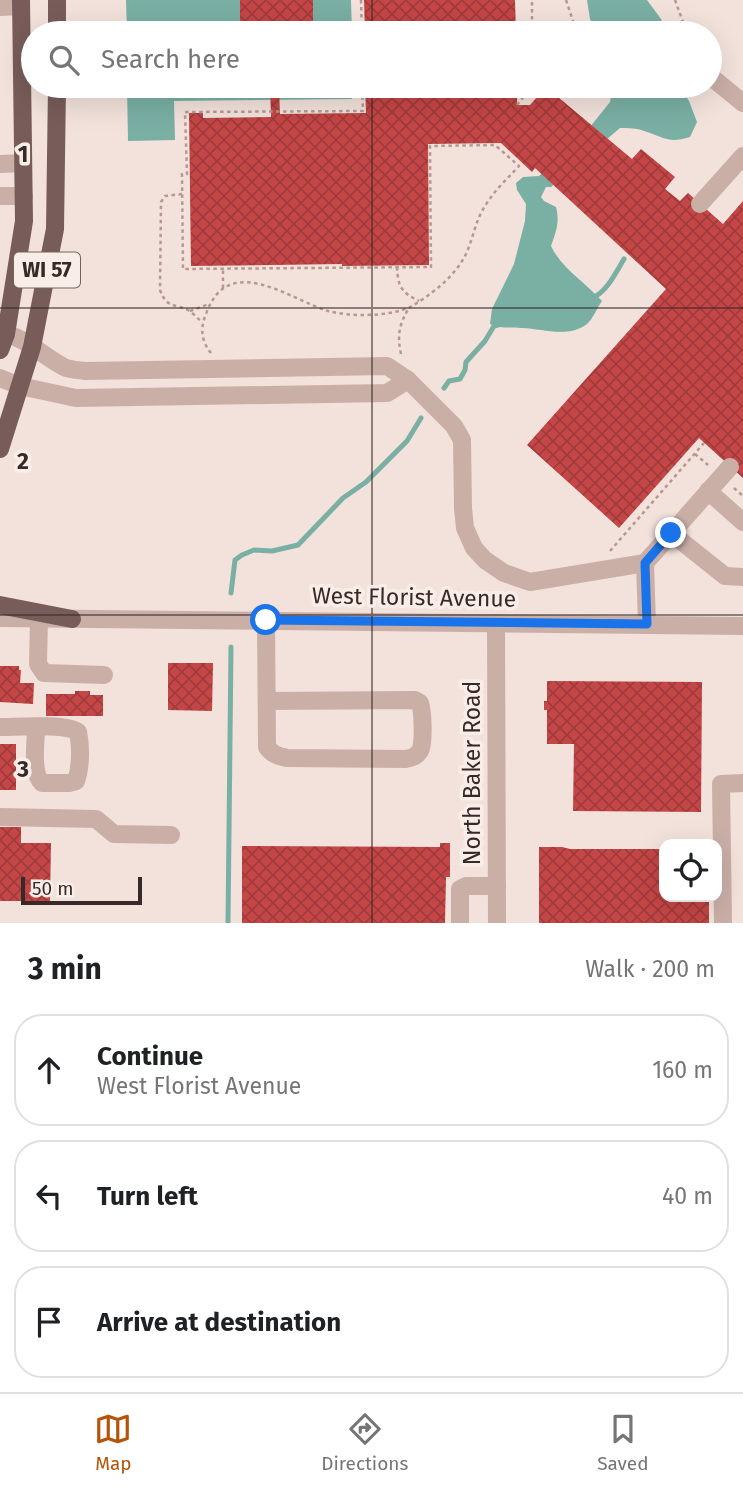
<!DOCTYPE html>
<meta charset="utf-8">
<style>
:root{--surface:#fff;--page:#f6f6f6;--text:#202124;--muted:#757577;--line:#e0e0e0;--accent:#b45309}
body{margin:0;font-family:"Fira Sans",sans-serif;background:var(--page);color:var(--text)}
.controls{position:absolute;right:21px;bottom:21px;display:grid;overflow:hidden;border-radius:14px;box-shadow:0 7px 28px #0002}
.controls button{width:63px;height:63px;display:grid;place-items:center;padding:0;border:0;border-bottom:2px solid var(--line);background:var(--surface);color:var(--text);font:35px sans-serif}
.scale{position:absolute;left:21px;bottom:18px;width:121px;box-sizing:border-box;padding-left:7px;border:4px solid #362928;border-top:0;font-size:19px;line-height:24px;white-space:nowrap;color:#362928;-webkit-text-stroke:5px #f9ede8;paint-order:stroke}
.stop{position:absolute;width:21px;height:21px;margin:-16px;border:5px solid #1a73e8;border-radius:50%;background:#fff}
.stop.end{background:#1a73e8;border-color:#fff;box-shadow:0 2px 7px #0008}
.list{margin:0;padding:0;list-style:none}
h2{display:flex;justify-content:space-between;align-items:center;height:91px;margin:0;padding:0 28px;font-size:30px}
h2 small{font-size:23px;font-weight:400;color:var(--muted)}
.list li{display:grid;grid-template-columns:46px 1fr auto;gap:21px;align-items:center;box-sizing:border-box;height:112px;margin:0 14px 14px;padding:0 14px;border:2px solid var(--line);border-radius:28px}
.list b{display:block;font-size:26px;white-space:nowrap}
.list p{margin:0;font-size:23px;white-space:nowrap;color:var(--muted)}
.list em{font-size:23px;font-style:normal;color:var(--muted)}
.icon{flex:none;width:38px;height:38px;fill:none;stroke:currentColor;stroke-width:2;stroke-linecap:round;stroke-linejoin:round}
.map{position:relative;flex:none;width:743px;height:923px;overflow:hidden}
.search{position:absolute;background:var(--surface);box-shadow:0 7px 28px #0002;left:21px;right:21px;top:21px;height:77px;display:flex;align-items:center;gap:18px;box-sizing:border-box;padding:0 24px;border-radius:38px;color:var(--muted);font-size:26px}
.sheet{height:469px;background:var(--surface)}
nav{display:flex;justify-content:space-around;align-items:center;box-sizing:border-box;height:98px;border-top:2px solid var(--line);background:var(--surface);font-size:19px;color:var(--muted)}
nav a{display:grid;justify-items:center;gap:4px}
nav .on{color:var(--accent)}
.map>svg:first-child{display:block}
</style>
<div class="map">
<svg width="743" height="923" viewBox="0 0 743 923">
<defs>
<pattern id="building-cross-hatch" width="8" height="8" patternUnits="userSpaceOnUse" patternTransform="scale(1.75)"><rect width="8" height="8" fill="#c54646"/><path d="M0 0l8 8M0 8l8-8" fill="none" stroke="#a13a3a"/></pattern>
</defs>
<rect width="100%" height="100%" fill="#f2e2db"/>
<g fill="#7aafa4">
<polygon points="126,0 351,0 352,33 127,33"/>
<polygon points="587,0 647,0 661,19 667,33 596,33 590,19"/>
<polygon points="127,86 352,86 352,99 174,101 175,140 128,141"/>
<path d="M613,86h67l9,15 8,21 -7,15c-22,7 -26,0 -46,-6 -7,-3 -16,-3 -24,-3l-69,59h-5l-5,10 3,4 12,6c4,15 0,25 -5,39 11,23 34,36 51,55 -5,7 -9,18 -15,23 -18,14 -44,5 -65,4 -11,-1 -21,1 -32,-4l2,-15 22,-45 11,-43 1,-17 -9,-14 -1,-7 7,-6 16,-1 47,-44 24,-30z"/>
</g>
<g fill="none" stroke-linecap="round" stroke-linejoin="round">
<g stroke="#7aafa4" stroke-width="5">
<path d="M592,298c15,-6 24,-26 32,-39"/>
<polyline points="444,388 449,381 460,379 465,370 466,362 485,341 494,326 498,325"/>
<polyline points="231,593 235,560 242,555 254,550 272,551 298,545 343,498 366,482 407,441 421,418"/>
<polyline points="228,923 231,647"/>
</g>
</g>
<g fill="url(#building-cross-hatch)">
<rect x="240" y="0" width="73" height="33"/>
<polygon points="364,0 515,0 516,33 365,33"/>
<polygon points="270,86 279,86 280,114 366,113 365,86 517,86 517,105 530,105 546,87 632,159 641,149 675,177 665,189 680,201 688,193 723,224 743,201 743,478 699,438 619,528 527,445 666,289 535,168 532,172 501,143 428,144 429,265 342,266 342,264 191,266 189,113 203,113 203,118 271,117"/>
<polygon points="168,663 213,663 212,711 168,710"/>
<polygon points="0,666 19,666 19,670 21,670 20,683 34,683 33,704 0,702"/>
<polygon points="547,681 702,682 701,812 573,811 574,744 547,744 547,710 544,710 544,701 547,701"/>
<polygon points="75,691 90,691 90,695 103,695 103,716 46,716 46,694 75,694"/>
<rect x="0" y="744" width="16" height="46"/>
<polygon points="0,827 21,827 21,843 51,843 50,901 0,901"/>
<polygon points="440,843 450,843 450,877 446,877 445,923 242,923 242,846 440,847"/>
<polygon points="539,847 562,847 570,849 664,849 664,897 709,897 709,923 539,923"/>
</g>
<g fill="none" stroke-linecap="round" stroke-linejoin="round">
<g stroke="#b69891" stroke-width="2.5" stroke-dasharray="3.5 3.5" stroke-linecap="butt">
<polyline points="361,0 362,33"/>
<polyline points="566,0 573,21 571,33"/>
<polyline points="675,0 687,33"/>
<polyline points="530,33 532,30 532,0"/>
<polyline points="517,105 532,86"/>
<path d="M182,194l-17,2 -4,6 -1,88c7,18 12,13 28,20 5,3 9,8 14,12"/>
<path d="M397,267c1,20 4,25 22,34"/>
<polyline points="223,288 223,269"/>
<polyline points="190,311 209,304"/>
<path d="M211,353c-10,-12 -11,-25 -5,-39 22,-63 83,-15 122,-3 22,6 63,6 84,-5 20,-12 42,-29 53,-50 8,-16 10,-35 20,-50 9,-15 22,-27 34,-40l-24,-21 -65,1 1,121 -248,2 -1,-95h5l-2,-62 178,-1 -1,-25"/>
<path d="M401,354c-4,-18 -2,-30 8,-46"/>
<polyline points="695,454 708,465"/>
<polyline points="734,488 743,496"/>
<polyline points="610,551 704,443"/>
</g>
<g stroke="#caafa7" stroke-width="18">
<polyline points="0,7 21,6"/>
<polyline points="710,76 743,103"/>
<polyline points="0,164 23,163"/>
<polyline points="0,196 24,196"/>
<polyline points="700,204 743,156"/>
<path d="M0,333c23,2 44,24 64,34 6,3 14,3 21,4l302,-5 21,14 46,46 8,14 1,68 2,20 9,20 11,12 19,13 26,9 115,-19"/>
<polyline points="0,378 20,386 76,398 387,393 408,380"/>
<polyline points="708,491 743,522"/>
<polyline points="671,533 725,576 743,577"/>
<polyline points="0,618 743,626"/>
<polyline points="39,618 38,664 44,673 104,675"/>
<path d="M266,620l1,127c6,8 11,9 20,11l118,1c6,-1 11,-2 15,-8 4,-8 3,-39 0,-48l-5,-3 -148,1"/>
<polyline points="496,623 497,923"/>
<polyline points="647,624 645,563 730,467"/>
<path d="M0,727c17,0 65,-4 78,5 3,14 3,35 -2,49l-7,2h-27c-11,-11 -6,-40 -6,-56"/>
<polyline points="0,817 96,819 114,834 171,835"/>
<polyline points="460,923 460,889 466,886 497,886"/>
<polyline points="723,923 721,784 743,783"/>
</g>
<g stroke="#785c59" stroke-width="18">
<polyline points="57,0 57,33"/>
<polyline points="0,350 6,334 24,221 21,0"/>
<polyline points="0,449 32,347 55,229 57,86"/>
<polyline points="0,605 72,619"/>
</g>
</g>
<g fill="none" stroke-linecap="round" stroke-linejoin="round">
<polyline stroke="#1a73e8" stroke-width="9" points="266,620 647,624 645,563 671,533"/>
</g>
<path fill="none" stroke="#362928" stroke-width="2" stroke-opacity="0.55" d="M372,0v33M372,86v837M0,308h743M0,615h743"/>
<g text-anchor="middle" dominant-baseline="central" stroke-width="7" stroke-linejoin="round" paint-order="stroke">
<rect fill="#f9ede8" stroke="#706462" stroke-width="2" x="14" y="252.5" width="66" height="35" rx="5"/>
<g font-size="21" font-weight="bold" fill="#362928">
<text x="47" y="270">WI 57</text>
</g>
<g font-size="23" fill="#362928" stroke="#f9ede8">
<text transform="translate(414 597) rotate(1)">West Florist Avenue</text>
<text transform="translate(472 773) rotate(-90)">North Baker Road</text>
</g>
</g>
<g font-size="23" text-anchor="middle" font-weight="bold" fill="#362928" stroke="#f9ede8" stroke-width="7" stroke-linejoin="round" paint-order="stroke">
<text x="23" y="162">1</text>
<text x="23" y="469">2</text>
<text x="23" y="777">3</text>
</g>
</svg>
<div class="controls">
<button><svg class="icon" aria-label="locate" viewBox="0 0 24 24"><circle cx="12" cy="12" r="6"/><path d="M12 2v4M12 18v4M2 12h4M18 12h4"/></svg></button>
</div>
<div class="scale">50 m</div>
<div class="stop" style="left:266px;top:620px"></div>
<div class="stop end" style="left:671px;top:533px"></div>
<div class="search"><svg class="icon" aria-label="search" viewBox="0 0 24 24"><circle cx="10" cy="10" r="6"/><path d="M15 15l6 6"/></svg>Search here</div>
</div>
<section class="sheet">
<h2>3 min<small>Walk · 200 m</small></h2>
<ul class="list">
<li><svg class="icon" aria-label="ahead" viewBox="0 0 24 24"><path d="M12 20V5M6 11l6-6 6 6"/></svg><div><b>Continue</b><p>West Florist Avenue</p></div><em>160 m</em></li>
<li><svg class="icon" aria-label="left" viewBox="0 0 24 24"><path d="M17 20v-9H6M10 6l-5 5 5 5"/></svg><div><b>Turn left</b></div><em>40 m</em></li>
<li><svg class="icon" aria-label="arrive" viewBox="0 0 24 24"><path d="M6 21V4h12l-3 4 3 4H6"/></svg><div><b>Arrive at destination</b></div></li>
</ul>
</section>
<nav>
<a class="on"><svg class="icon" aria-label="map" viewBox="0 0 24 24"><path d="M3 6l6-2 6 2 6-2v14l-6 2-6-2-6 2zM9 4v14M15 6v14"/></svg>Map</a>
<a><svg class="icon" aria-label="directions" viewBox="0 0 24 24"><path d="M12 3l9 9-9 9-9-9zM9 14v-3h6M13 9l2 2-2 2"/></svg>Directions</a>
<a><svg class="icon" aria-label="saved" viewBox="0 0 24 24"><path d="M7 4h10v16l-5-4-5 4z"/></svg>Saved</a>
</nav>
